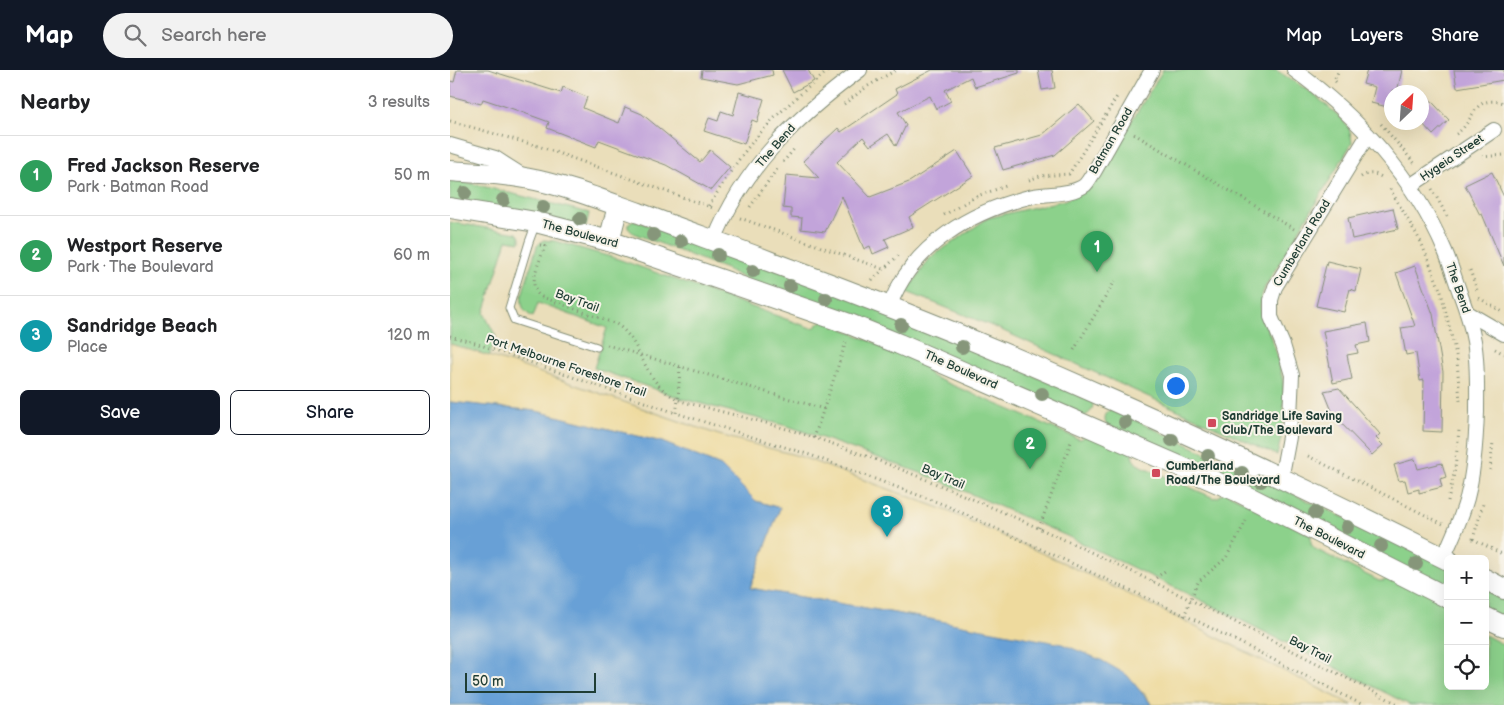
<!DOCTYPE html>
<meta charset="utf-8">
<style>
:root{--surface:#fff;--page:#f2f2f2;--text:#202124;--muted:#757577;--line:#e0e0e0;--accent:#111827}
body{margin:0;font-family:"Balsamiq Sans",sans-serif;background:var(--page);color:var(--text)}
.controls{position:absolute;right:15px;bottom:15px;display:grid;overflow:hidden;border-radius:8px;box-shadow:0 5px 20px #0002}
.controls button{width:45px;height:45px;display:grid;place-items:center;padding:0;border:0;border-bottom:1px solid var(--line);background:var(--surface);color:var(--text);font:25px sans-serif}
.compass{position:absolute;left:934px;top:15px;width:45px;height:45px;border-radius:50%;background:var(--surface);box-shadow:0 5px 20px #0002;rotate:25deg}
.scale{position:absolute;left:15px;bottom:12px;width:131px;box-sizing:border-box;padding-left:5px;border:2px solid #1f3d34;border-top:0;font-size:14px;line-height:18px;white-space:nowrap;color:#1f3d34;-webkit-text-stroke:4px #f7f3e8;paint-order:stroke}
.you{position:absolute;left:725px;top:315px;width:18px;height:18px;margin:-12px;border:4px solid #fff;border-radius:50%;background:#1a73e8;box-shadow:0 0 0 8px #1a73e833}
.badge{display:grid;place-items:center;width:32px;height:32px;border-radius:50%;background:var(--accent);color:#fff;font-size:16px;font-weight:700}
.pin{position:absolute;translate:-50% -41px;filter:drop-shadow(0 1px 2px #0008)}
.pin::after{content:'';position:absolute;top:26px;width:18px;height:15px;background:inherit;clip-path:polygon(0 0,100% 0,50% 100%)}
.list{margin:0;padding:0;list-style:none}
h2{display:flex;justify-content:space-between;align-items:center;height:65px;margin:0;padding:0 20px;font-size:21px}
h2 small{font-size:16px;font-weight:400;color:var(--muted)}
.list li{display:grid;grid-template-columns:32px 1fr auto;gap:15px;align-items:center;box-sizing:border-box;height:80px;padding:0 20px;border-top:1px solid var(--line)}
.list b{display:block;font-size:19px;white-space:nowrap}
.list p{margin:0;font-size:16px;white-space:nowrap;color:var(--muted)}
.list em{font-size:16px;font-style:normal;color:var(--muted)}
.actions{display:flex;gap:10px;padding:15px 20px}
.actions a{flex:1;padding:11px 0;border:1px solid var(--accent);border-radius:8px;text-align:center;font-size:18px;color:var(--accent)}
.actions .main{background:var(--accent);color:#fff}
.icon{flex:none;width:28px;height:28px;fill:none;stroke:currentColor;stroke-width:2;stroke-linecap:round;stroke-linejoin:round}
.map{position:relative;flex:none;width:1054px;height:635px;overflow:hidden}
header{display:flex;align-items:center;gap:30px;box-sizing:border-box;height:70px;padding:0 25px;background:var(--accent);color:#fff}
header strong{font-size:24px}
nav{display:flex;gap:28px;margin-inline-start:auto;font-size:18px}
.search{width:350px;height:45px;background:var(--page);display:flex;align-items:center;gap:12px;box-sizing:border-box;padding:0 18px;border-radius:28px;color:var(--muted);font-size:19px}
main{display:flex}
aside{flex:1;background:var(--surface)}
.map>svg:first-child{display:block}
</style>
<header>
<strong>Map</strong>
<div class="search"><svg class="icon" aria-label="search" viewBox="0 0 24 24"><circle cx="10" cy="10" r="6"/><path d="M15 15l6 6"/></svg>Search here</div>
<nav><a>Map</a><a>Layers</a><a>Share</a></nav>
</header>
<main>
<aside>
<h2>Nearby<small>3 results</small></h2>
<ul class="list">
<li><span class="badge" style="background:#2e9e5b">1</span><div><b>Fred Jackson Reserve</b><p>Park · Batman Road</p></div><em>50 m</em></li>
<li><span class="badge" style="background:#2e9e5b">2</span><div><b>Westport Reserve</b><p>Park · The Boulevard</p></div><em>60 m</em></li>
<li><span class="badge" style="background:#0f9aa8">3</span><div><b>Sandridge Beach</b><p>Place</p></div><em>120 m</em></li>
</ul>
<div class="actions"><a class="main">Save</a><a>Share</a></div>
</aside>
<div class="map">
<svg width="1054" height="635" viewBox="0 0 1054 635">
<rect width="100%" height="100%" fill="#f7f3e8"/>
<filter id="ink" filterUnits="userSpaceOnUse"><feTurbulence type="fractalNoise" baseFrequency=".02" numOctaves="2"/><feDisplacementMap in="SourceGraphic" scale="10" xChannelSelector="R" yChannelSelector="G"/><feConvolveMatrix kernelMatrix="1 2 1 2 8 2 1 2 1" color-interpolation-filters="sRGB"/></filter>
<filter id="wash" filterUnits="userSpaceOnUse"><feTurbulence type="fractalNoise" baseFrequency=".0096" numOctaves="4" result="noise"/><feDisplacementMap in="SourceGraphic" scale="20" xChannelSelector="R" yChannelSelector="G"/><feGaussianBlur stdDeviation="1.12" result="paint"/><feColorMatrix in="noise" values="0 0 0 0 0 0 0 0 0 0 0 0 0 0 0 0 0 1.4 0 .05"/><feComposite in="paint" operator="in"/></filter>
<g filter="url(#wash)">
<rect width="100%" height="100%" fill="#eadeba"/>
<g fill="#8cd18b" stroke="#568760">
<polygon points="713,0 826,0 862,23 890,47 899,58 901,66 902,73 815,217 811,227 810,238 825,279 833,311 834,333 833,360 827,385 547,258 457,222 480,188 538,148 615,130 641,117"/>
<polygon points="0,108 139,143 136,157 0,132"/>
<path d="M183,150l220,76 240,106c0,8 -2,11 -9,14l-318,-126 -40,-21 -93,-36 -5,-5v-4z"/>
<polygon points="0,152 67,163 70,167 70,172 57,170 34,243 46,267 39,286 0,274"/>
<path d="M93,170l12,1 63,18 193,69 4,-1 8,-7 104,46 2,8 4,3 146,62h2l10,-7 41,18 1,9 4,5 77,34 4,-1 7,-5 86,43v9l4,5 64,32h5l8,-6 56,26v85h37v-51l19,10v60h-94l-197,-99 -146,-70 -105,-46 -41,-17 -130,-46 -108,-28 -89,-31 13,-40 -69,-25 -5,14c-10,-5 -12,-11 -11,-22l15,-49z"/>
<path d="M661,339l337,157v27l-342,-169c-2,-7 -1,-10 5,-15z"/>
<polygon points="1035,519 1054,531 1054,551 1035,542"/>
</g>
<polygon fill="#eeda9e" stroke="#868c69" points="0,274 71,296 269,365 349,386 495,440 614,493 726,547 902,635 702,635 694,623 480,549 300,518 330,438 306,431 271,396 212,372 86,341 0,332"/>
<polygon fill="#67a0d6" stroke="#436e85" points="0,332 86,341 212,372 271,396 306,431 330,438 300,518 480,549 612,574 651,590 677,605 702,635 0,635"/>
<g id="blocks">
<g fill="#c2a4da">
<polygon points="7,0 38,0 111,23 113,17 137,27 133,38 169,53 175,37 192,44 250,92 260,80 280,97 261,120 216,95 149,70 146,77 97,58 99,52 63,39 33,29 31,34 0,26 0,11 4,12"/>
<polygon points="252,0 322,0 323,5 288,14 251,7"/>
<polygon points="332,0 358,0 364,11 343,22"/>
<polygon points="482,0 569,0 569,3 525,17 521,7 495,20 501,31 486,39 480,26 448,42 456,55 446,76 438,64 420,76 413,67 387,92 420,127 459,112 507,81 523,106 459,147 463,157 435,169 439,177 423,184 420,176 414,179 392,126 375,162 351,159 352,148 341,147 341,139 333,138 336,105 369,108 353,91 388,58 391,62 447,24 445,19"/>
<polygon points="588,0 602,0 605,18 592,20"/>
<polygon points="917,0 952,0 947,22 942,20 942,38 921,33 925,17 913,14"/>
<polygon points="1004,0 1054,0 1054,10 1007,18"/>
<polygon points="972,21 999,50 983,65 972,53"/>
<polygon points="289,22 314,29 307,52 302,50 294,74 254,61 259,48 268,51 271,41 283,45"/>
<polygon points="629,34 644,51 605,85 553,100 545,78 592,65"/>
<polygon points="1042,102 1054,127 1054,196 1032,144 1030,145 1015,115"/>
<polygon points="943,138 948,159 902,169 898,148"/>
<polygon points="877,191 911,199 906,221 900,219 894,242 866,236"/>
<polygon points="965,196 983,244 993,302 992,362 973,361 974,310 970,311 966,283 956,285 951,258 965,256 946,203"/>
<polygon points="917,253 920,272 906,275 908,283 897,285 902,309 883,313 873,261"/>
<polygon points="889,318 930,364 926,368 933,375 922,385 884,346 874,321"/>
<polygon points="965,389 968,399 992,393 996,407 990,409 992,417 969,423 969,419 958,422 955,410 949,411 944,395"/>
</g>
</g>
</g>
<g filter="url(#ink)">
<use href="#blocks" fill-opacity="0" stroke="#848e77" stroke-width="1"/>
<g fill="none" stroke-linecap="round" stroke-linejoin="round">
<defs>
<polyline id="lane" points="86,153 79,172 59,238 64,250 147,277"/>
<g id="street">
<path d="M844,0c64,46 120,108 151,181 6,14 10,28 15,42 6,16 11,31 14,48 4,23 3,47 3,71 -1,29 -3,59 -10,86 -6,21 -15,41 -24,60"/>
<polyline points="0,75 45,88 70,104"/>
<polyline points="960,116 1044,60"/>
<path d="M264,171c29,-74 84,-125 146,-171"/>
<path d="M440,235c23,-61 82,-94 143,-109 15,-3 39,-1 52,-11 4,-4 6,-9 9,-13l58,-102"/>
<polyline points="1018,243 1054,264"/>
<polyline points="830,407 833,399 839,367 842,305 833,275 821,247 821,230 825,217 918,65"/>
</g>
<g id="secondary">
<path d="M0,101c25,2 51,2 75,7 39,7 77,22 114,35 44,17 88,32 132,49 232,84 456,187 677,298"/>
<polyline points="0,138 86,152 159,171 402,255 449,274 789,422 998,528"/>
<polyline points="159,171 168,136"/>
<polyline points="1035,509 1054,519"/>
<polyline points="1035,547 1054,556"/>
</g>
</defs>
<use href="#lane" stroke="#848e77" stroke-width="9"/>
<use href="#street" stroke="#848e77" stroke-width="16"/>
<use href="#secondary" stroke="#848e77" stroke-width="22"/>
<g stroke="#848e77" stroke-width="3" stroke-dasharray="1 4" stroke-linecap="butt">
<polyline points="886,12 884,10 889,0"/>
<polyline points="394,34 418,16 446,0"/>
<polyline points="0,51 91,77 263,138"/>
<polyline points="931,54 966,95"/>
<polyline points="684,64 844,159"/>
<path d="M1006,64c20,-13 15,-40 48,-31"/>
<polyline points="1032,87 1054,85"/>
<polyline points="333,92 345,78"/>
<path d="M911,107c7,-5 15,-4 22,1"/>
<polyline points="579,110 590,106 619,104 668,25"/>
<polyline points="940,119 971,172 991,222 1007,289 1010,332"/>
<polyline points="982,119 997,146"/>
<polyline points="513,134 527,126 556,116"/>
<path d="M259,136c14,-23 28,-46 46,-67 22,-26 48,-47 74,-69"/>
<polyline points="300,137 327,99"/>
<polyline points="494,145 508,137"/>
<polyline points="290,148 433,199"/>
<path d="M90,175l5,1c-5,15 -20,42 -3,51l74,27c26,16 26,55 56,72 8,6 19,8 29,10 21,6 43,11 65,17 47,13 94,30 139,48 170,68 332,152 495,234"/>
<polyline points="1020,200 1027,220"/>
<polyline points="422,210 450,184"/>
<polyline points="1029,228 1054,243"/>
<polyline points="0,266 25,273 226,343"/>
<polyline points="157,275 374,339"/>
<polyline points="1045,279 1054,284"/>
<polyline points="624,280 665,211"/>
<polyline points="230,297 228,330 226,343 360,385 495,435 747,551 913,635"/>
<polyline points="364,368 396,272"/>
<polyline points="858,386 993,454"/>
<polyline points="1040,400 1043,372"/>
<polyline points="998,431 1005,399 1009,360"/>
<polyline points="589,458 621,372"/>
<polyline points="1023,469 1034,431"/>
<polyline points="1023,469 1054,485"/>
<polyline points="702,511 715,501"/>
<polyline points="734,546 748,512 776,488 796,451"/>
</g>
<use href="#lane" stroke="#fff" stroke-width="7"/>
<use href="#street" stroke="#fff" stroke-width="14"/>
<use href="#secondary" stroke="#fff" stroke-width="20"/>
</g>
<g fill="#86967a">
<circle cx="15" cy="123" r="7"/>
<circle cx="53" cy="130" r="7"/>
<circle cx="93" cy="137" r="7"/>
<circle cx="130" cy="149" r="7"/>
<circle cx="203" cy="165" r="7"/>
<circle cx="231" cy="171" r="7"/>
<circle cx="268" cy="185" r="7"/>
<circle cx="303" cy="201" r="7"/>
<circle cx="340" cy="216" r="7"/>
<circle cx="376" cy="229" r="7"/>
<circle cx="451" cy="255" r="7"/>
<circle cx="512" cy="277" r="7"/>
<circle cx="592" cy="324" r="7"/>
<circle cx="675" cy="352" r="7"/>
<circle cx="722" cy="370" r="7"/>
<circle cx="758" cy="386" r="7"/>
<circle cx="792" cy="403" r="7"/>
<circle cx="811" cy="411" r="7"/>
<circle cx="865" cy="443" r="7"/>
<circle cx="897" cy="457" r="7"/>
<circle cx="931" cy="476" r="7"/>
<circle cx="966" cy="494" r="7"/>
</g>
</g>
<g fill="#d1495b" stroke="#f7f3e8" stroke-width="2">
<rect x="757" y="348" width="10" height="10" rx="2.5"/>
<rect x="701" y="398" width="10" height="10" rx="2.5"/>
</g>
<g text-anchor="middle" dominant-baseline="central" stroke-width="4" stroke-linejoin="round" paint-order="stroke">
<g font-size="12" fill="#1f3d34" stroke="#f7f3e8">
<text transform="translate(661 71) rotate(-60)">Batman Road</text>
<text transform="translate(326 76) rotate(-49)">The Bend</text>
<text transform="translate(1002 88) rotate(-34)">Hygeia Street</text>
<text transform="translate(130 164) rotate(15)">The Boulevard</text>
<text transform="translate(852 173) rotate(-59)">Cumberland Road</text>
<text transform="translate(1008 218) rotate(71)">The Bend</text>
<text transform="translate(127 231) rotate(20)">Bay Trail</text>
<text transform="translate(116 296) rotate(19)">Port Melbourne Foreshore Trail</text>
<text transform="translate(511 300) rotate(24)">The Boulevard</text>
<text transform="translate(493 407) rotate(23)">Bay Trail</text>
<text transform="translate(879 468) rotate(27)">The Boulevard</text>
<text transform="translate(860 580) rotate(27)">Bay Trail</text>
</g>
<g font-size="12" font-weight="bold" fill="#1f3d34" stroke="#f7f3e8" text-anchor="start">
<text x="772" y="346">Sandridge Life Saving<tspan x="772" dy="14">Club/The Boulevard</tspan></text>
<text x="716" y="396">Cumberland<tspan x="716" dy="14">Road/The Boulevard</tspan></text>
</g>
</g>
</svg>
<div class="controls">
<button>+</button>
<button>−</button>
<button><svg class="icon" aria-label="locate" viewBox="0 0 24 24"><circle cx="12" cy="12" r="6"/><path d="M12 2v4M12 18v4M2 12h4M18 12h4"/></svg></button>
</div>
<svg class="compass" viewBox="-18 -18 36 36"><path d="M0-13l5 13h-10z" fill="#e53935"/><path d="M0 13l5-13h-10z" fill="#757577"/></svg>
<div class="scale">50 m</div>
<div class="you"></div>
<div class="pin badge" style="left:647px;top:202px;background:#2e9e5b">1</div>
<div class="pin badge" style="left:580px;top:399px;background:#2e9e5b">2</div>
<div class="pin badge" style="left:437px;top:467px;background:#0f9aa8">3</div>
</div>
</main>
